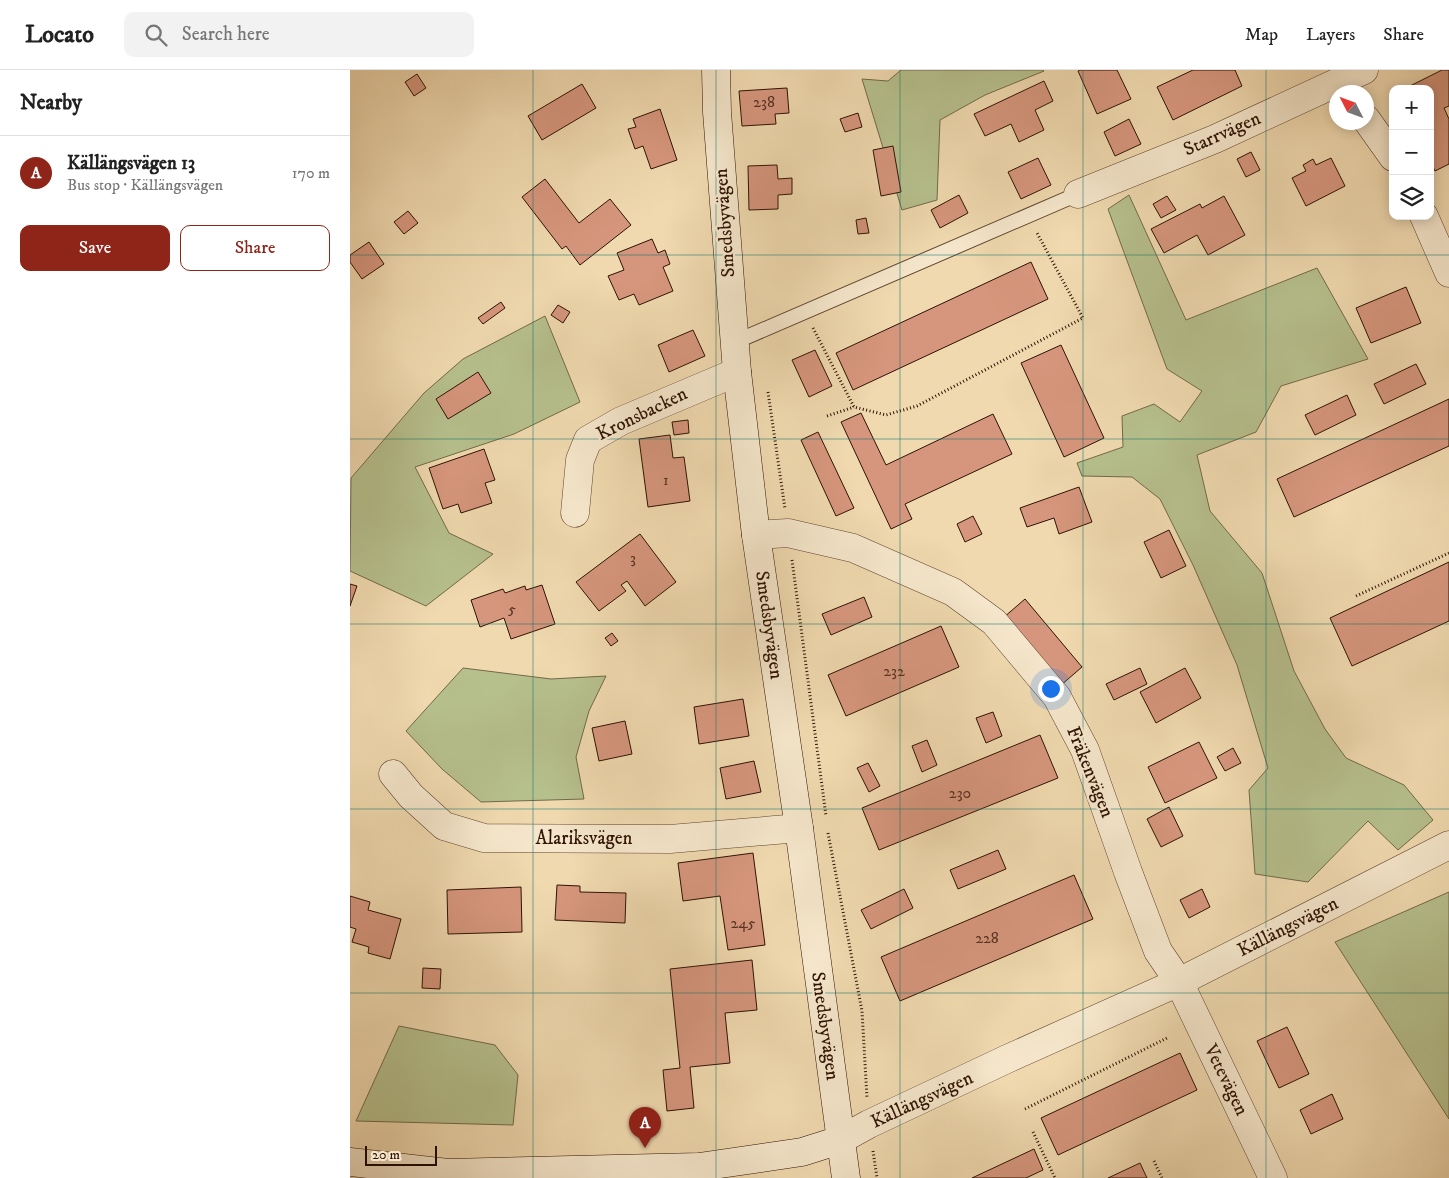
<!DOCTYPE html>
<meta charset="utf-8">
<style>
:root{--surface:#fff;--page:#f2f2f2;--text:#222;--muted:#767676;--line:#e0e0e0;--accent:#8f2418}
body{margin:0;font-family:"IM FELL DW Pica",serif;background:var(--page);color:var(--text)}
.controls{position:absolute;right:15px;top:15px;display:grid;overflow:hidden;border-radius:10px;box-shadow:0 2px 12px #0003}
.controls button{width:45px;height:45px;display:grid;place-items:center;padding:0;border:0;border-bottom:1px solid var(--line);background:var(--surface);color:var(--text);font:25px sans-serif}
.compass{position:absolute;left:979px;top:15px;width:45px;height:45px;border-radius:50%;background:var(--surface);box-shadow:0 2px 12px #0003;rotate:312deg}
.scale{position:absolute;left:15px;bottom:12px;width:72px;box-sizing:border-box;padding-left:5px;border:2px solid #2e1203;border-top:0;font-size:14px;line-height:18px;white-space:nowrap;color:#2e1203;-webkit-text-stroke:4px #f5e6cb;paint-order:stroke}
.you{position:absolute;left:700px;top:618px;width:18px;height:18px;margin:-12px;border:4px solid #fff;border-radius:50%;background:#1a73e8;box-shadow:0 0 0 8px #1a73e833}
.badge{display:grid;place-items:center;width:32px;height:32px;border-radius:50%;background:var(--accent);color:#fff;font-size:16px;font-weight:700}
.pin{position:absolute;translate:-50% -41px;filter:drop-shadow(0 1px 2px #0008)}
.pin::after{content:'';position:absolute;top:26px;width:18px;height:15px;background:inherit;clip-path:polygon(0 0,100% 0,50% 100%)}
.list{margin:0;padding:0;list-style:none}
h2{display:flex;justify-content:space-between;align-items:center;height:65px;margin:0;padding:0 20px;font-size:21px}
h2 small{font-size:16px;font-weight:400;color:var(--muted)}
.list li{display:grid;grid-template-columns:32px 1fr auto;gap:15px;align-items:center;box-sizing:border-box;height:75px;padding:0 20px;border-top:1px solid var(--line)}
.list b{display:block;font-size:19px;white-space:nowrap}
.list p{margin:0;font-size:16px;white-space:nowrap;color:var(--muted)}
.list em{font-size:16px;font-style:normal;color:var(--muted)}
.actions{display:flex;gap:10px;padding:15px 20px}
.actions a{flex:1;padding:11px 0;border:1px solid var(--accent);border-radius:10px;text-align:center;font-size:18px;color:var(--accent)}
.actions .main{background:var(--accent);color:#fff}
.icon{flex:none;width:28px;height:28px;fill:none;stroke:currentColor;stroke-width:2;stroke-linecap:round;stroke-linejoin:round}
.map{position:relative;flex:none;width:1099px;height:1108px;overflow:hidden}
header{display:flex;align-items:center;gap:30px;box-sizing:border-box;height:70px;padding:0 25px;background:var(--surface);border-bottom:1px solid var(--line)}
header strong{font-size:24px}
nav{display:flex;gap:28px;margin-inline-start:auto;font-size:18px}
.search{width:350px;height:45px;background:var(--page);display:flex;align-items:center;gap:12px;box-sizing:border-box;padding:0 18px;border-radius:10px;color:var(--muted);font-size:19px}
main{display:flex}
aside{flex:1;background:var(--surface)}
.map>svg:first-child{display:block}
</style>
<header>
<strong>Locato</strong>
<div class="search"><svg class="icon" aria-label="search" viewBox="0 0 24 24"><circle cx="10" cy="10" r="6"/><path d="M15 15l6 6"/></svg>Search here</div>
<nav><a>Map</a><a>Layers</a><a>Share</a></nav>
</header>
<main>
<aside>
<h2>Nearby<small></small></h2>
<ul class="list">
<li><span class="badge">A</span><div><b>Källängsvägen 13</b><p>Bus stop · Källängsvägen</p></div><em>170 m</em></li>
</ul>
<div class="actions"><a class="main">Save</a><a>Share</a></div>
</aside>
<div class="map">
<svg width="1099" height="1108" viewBox="0 0 1099 1108">
<rect width="100%" height="100%" fill="#f0d9af"/>
<filter id="stains"><feTurbulence type="fractalNoise" baseFrequency=".004" numOctaves="4"/><feColorMatrix values="0 0 0 0 .2 0 0 0 0 .09 0 0 0 0 .02 0 0 0 .5 -.17"/></filter>
<radialGradient id="worn" r=".72"><stop offset=".6" stop-color="#630" stop-opacity="0"/><stop offset="1" stop-color="#630" stop-opacity=".3"/></radialGradient>
<g fill="#b6c08d" stroke="#726948">
<polygon points="551,0 693,0 694,1 635,25 590,50 587,130 552,140 512,9 538,11"/>
<polygon points="779,125 836,250 967,198 1018,289 931,316 906,362 847,385 860,441 912,503 944,601 975,659 996,688 1054,715 1083,750 1048,780 1018,751 958,812 905,804 899,720 918,698 887,595 843,495 810,429 782,407 732,406 727,393 773,377 772,346 804,334 830,352 852,321 817,299 758,139"/>
<polygon points="195,246 230,332 164,364 65,397 99,463 143,484 76,536 0,501 1,408 74,323 113,289"/>
<polygon points="113,598 201,609 256,606 239,641 226,687 234,729 131,732 92,699 56,661"/>
<polygon points="1099,822 1099,1049 985,872"/>
<polygon points="49,956 145,975 168,1005 163,1055 6,1051"/>
</g>
<g fill="#d6967d" stroke="#2e1203">
<polygon points="730,0 767,0 781,29 747,44 728,1"/>
<polygon points="843,0 885,0 892,16 823,50 807,17"/>
<polygon points="1092,0 1099,0 1099,36 1094,38 1099,49 1099,94 1085,101 1080,91 1080,19 1054,19"/>
<polygon points="67,4 76,18 64,26 55,12"/>
<polygon points="694,11 703,31 685,40 694,60 669,72 661,54 635,66 624,44"/>
<polygon points="232,14 246,38 192,70 178,46"/>
<polygon points="437,18 439,43 425,44 426,54 392,56 389,21"/>
<polygon points="310,39 327,90 301,99 293,76 285,79 278,59 286,57 283,49"/>
<polygon points="508,43 512,57 495,62 490,49"/>
<polygon points="779,49 791,74 765,86 754,62"/>
<polygon points="543,76 551,122 531,126 523,80"/>
<polygon points="901,82 910,100 896,107 887,89"/>
<polygon points="688,88 701,115 671,129 658,102"/>
<polygon points="981,88 995,116 956,136 942,108 956,101 953,95 963,89 966,95"/>
<polygon points="427,95 428,109 442,108 442,124 428,125 428,139 399,140 398,96"/>
<polygon points="195,109 229,153 260,129 281,155 230,195 216,176 212,179 172,127"/>
<polygon points="609,125 618,143 590,158 581,140"/>
<polygon points="817,126 826,140 811,148 803,134"/>
<polygon points="874,126 895,165 858,185 847,165 814,183 801,159 850,134 852,138"/>
<polygon points="58,141 68,153 54,164 44,152"/>
<polygon points="516,148 519,163 508,164 506,150"/>
<polygon points="302,169 308,183 315,180 320,194 313,197 323,221 289,235 284,224 269,230 258,206 274,200 267,183"/>
<polygon points="19,172 34,194 12,209 0,192 0,185"/>
<polygon points="681,192 698,229 503,320 486,283"/>
<polygon points="1056,217 1071,253 1021,273 1006,238"/>
<polygon points="151,232 155,238 133,254 128,248"/>
<polygon points="208,235 220,242 213,253 201,245"/>
<polygon points="343,260 355,286 319,302 308,275"/>
<polygon points="711,275 754,368 714,387 671,293"/>
<polygon points="465,280 482,316 459,327 442,290"/>
<polygon points="1066,294 1076,314 1034,334 1024,314"/>
<polygon points="128,302 141,323 98,349 86,329"/>
<polygon points="997,325 1006,345 965,365 955,345"/>
<polygon points="1099,329 1099,376 944,447 927,409"/>
<polygon points="511,343 536,395 643,344 662,384 555,434 562,449 541,459 491,352"/>
<polygon points="338,350 339,363 324,365 322,352"/>
<polygon points="468,362 504,438 486,446 451,370"/>
<polygon points="320,365 323,388 334,387 340,431 298,437 289,369"/>
<polygon points="134,379 145,410 135,413 142,433 111,443 108,434 93,439 79,398"/>
<polygon points="729,417 742,452 709,464 704,448 677,457 670,438"/>
<polygon points="623,446 632,464 615,472 607,454"/>
<polygon points="819,460 836,496 811,508 794,472"/>
<polygon points="290,464 326,512 295,536 277,511 271,515 276,521 249,541 226,512"/>
<polygon points="1099,492 1099,551 1002,596 980,548"/>
<polygon points="0,514 7,516 0,536"/>
<polygon points="192,515 205,554 161,569 154,548 130,557 121,530 153,519 155,523 175,516 176,520"/>
<polygon points="514,527 522,547 481,565 472,544"/>
<polygon points="675,529 732,597 710,616 653,548"/>
<polygon points="591,556 609,597 496,646 478,605"/>
<polygon points="262,563 268,571 261,576 255,568"/>
<polygon points="790,598 797,614 764,630 756,614"/>
<polygon points="835,598 851,628 806,653 790,622"/>
<polygon points="393,629 399,666 349,674 344,637"/>
<polygon points="643,642 652,666 636,673 626,648"/>
<polygon points="275,651 282,684 249,691 242,658"/>
<polygon points="690,665 708,708 529,780 512,738"/>
<polygon points="577,670 587,695 572,702 562,676"/>
<polygon points="849,672 867,708 815,733 798,697"/>
<polygon points="883,678 891,693 875,701 867,687"/>
<polygon points="404,691 411,722 376,729 370,698"/>
<polygon points="518,693 530,716 519,722 507,698"/>
<polygon points="819,737 833,766 811,777 797,749"/>
<polygon points="648,780 656,799 608,819 600,800"/>
<polygon points="403,783 415,875 378,880 370,826 333,831 328,793"/>
<polygon points="724,805 743,849 550,931 531,887"/>
<polygon points="207,815 230,816 230,822 276,823 275,853 205,850"/>
<polygon points="171,817 172,862 98,864 97,820"/>
<polygon points="554,819 563,838 521,859 511,840"/>
<polygon points="852,819 860,837 839,848 830,830"/>
<polygon points="0,826 20,832 18,840 51,849 40,889 18,883 19,877 2,872 6,859 0,857"/>
<polygon points="402,890 407,940 375,943 380,993 340,997 344,1038 317,1041 313,1000 330,998 320,899"/>
<polygon points="73,898 91,899 90,919 72,918"/>
<polygon points="937,957 959,1004 929,1018 907,971"/>
<polygon points="830,983 847,1020 708,1085 691,1048"/>
<polygon points="982,1024 993,1049 961,1064 950,1040"/>
<polygon points="684,1079 693,1100 676,1108 622,1108"/>
<polygon points="790,1093 797,1108 758,1108"/>
</g>
<g fill="none" stroke-linecap="round" stroke-linejoin="round">
<defs>
<polyline id="lane" points="385,272 728,124"/>
<g id="street">
<polyline points="1016,49 1043,87"/>
<polyline points="728,124 865,69 1014,0"/>
<polyline points="1074,146 1099,203"/>
<polyline points="225,443 230,390 238,370 271,351 387,302"/>
<polyline points="406,465 438,463 503,478 603,522 644,552 707,627 735,680 778,802 808,881 829,912 923,1108"/>
<polyline points="43,704 61,726 94,756 134,768 320,769 449,758"/>
<polyline points="490,1070 519,1054 657,989 829,912 1099,775"/>
</g>
<g id="secondary">
<polyline points="366,0 367,42 387,302 406,465 449,758 496,1108"/>
<polyline points="0,1092 98,1103 349,1097 452,1082 490,1070"/>
</g>
</defs>
<use href="#lane" stroke="#5e442e" stroke-width="16"/>
<use href="#street" stroke="#5e442e" stroke-width="29"/>
<use href="#secondary" stroke="#2e1203" stroke-width="29"/>
<g stroke="#2e1203" stroke-width="3" stroke-dasharray="1 2.5" stroke-linecap="butt">
<polyline points="463,258 504,337 536,345 567,336 733,248 687,163"/>
<polyline points="418,322 435,439"/>
<polyline points="477,346 504,337"/>
<polyline points="442,490 476,746"/>
<polyline points="1006,526 1099,483"/>
<polyline points="478,763 512,941 517,1028"/>
<polyline points="675,1039 819,967"/>
<polyline points="683,1062 705,1108"/>
<polyline points="523,1081 527,1108"/>
<polyline points="804,1091 812,1108"/>
</g>
<use href="#lane" stroke="#f5e6cb" stroke-width="14"/>
<use href="#street" stroke="#f5e6cb" stroke-width="28"/>
<use href="#secondary" stroke="#f5e6cb" stroke-width="28"/>
</g>
<path fill="none" stroke="#0f766e" stroke-width="1" stroke-opacity="0.55" d="M183,0v1108M366,0v1108M550,0v1108M733,0v1108M916,0v1108M0,185h1099M0,369h1099M0,554h1099M0,739h1099M0,923h1099"/>
<g text-anchor="middle" dominant-baseline="central" stroke-width="4.5" stroke-linejoin="round" paint-order="stroke">
<g font-size="16" fill="#583322">
<text x="414" y="32">238</text>
<text x="316" y="410">1</text>
<text x="283" y="488">3</text>
<text x="162" y="539">5</text>
<text x="544" y="601">232</text>
<text x="610" y="723">230</text>
<text x="393" y="853">245</text>
<text x="637" y="868">228</text>
</g>
<g font-size="19" fill="#2e1203" stroke="#f5e6cb">
<text transform="translate(872 64) rotate(-24)">Starrvägen</text>
<text transform="translate(375 153) rotate(-94)">Smedsbyvägen</text>
<text transform="translate(292 344) rotate(-26)">Kronsbacken</text>
<text transform="translate(419 555) rotate(82)">Smedsbyvägen</text>
<text transform="translate(740 702) rotate(68)">Fräkenvägen</text>
<text x="234" y="768">Alariksvägen</text>
<text transform="translate(938 857) rotate(-27)">Källängsvägen</text>
<text transform="translate(475 956) rotate(82)">Smedsbyvägen</text>
<text transform="translate(876 1010) rotate(64)">Vetevägen</text>
<text transform="translate(572 1030) rotate(-25)">Källängsvägen</text>
</g>
</g>
<rect width="100%" height="100%" filter="url(#stains)"/>
<rect width="100%" height="100%" fill="url(#worn)"/>
</svg>
<div class="controls">
<button>+</button>
<button>−</button>
<button><svg class="icon" aria-label="layers" viewBox="0 0 24 24"><path d="M12 4l9 5-9 5-9-5zM3 14l9 5 9-5"/></svg></button>
</div>
<svg class="compass" viewBox="-18 -18 36 36"><path d="M0-13l5 13h-10z" fill="#e53935"/><path d="M0 13l5-13h-10z" fill="#767676"/></svg>
<div class="scale">20 m</div>
<div class="you"></div>
<div class="pin badge" style="left:295px;top:1078px">A</div>
</div>
</main>
